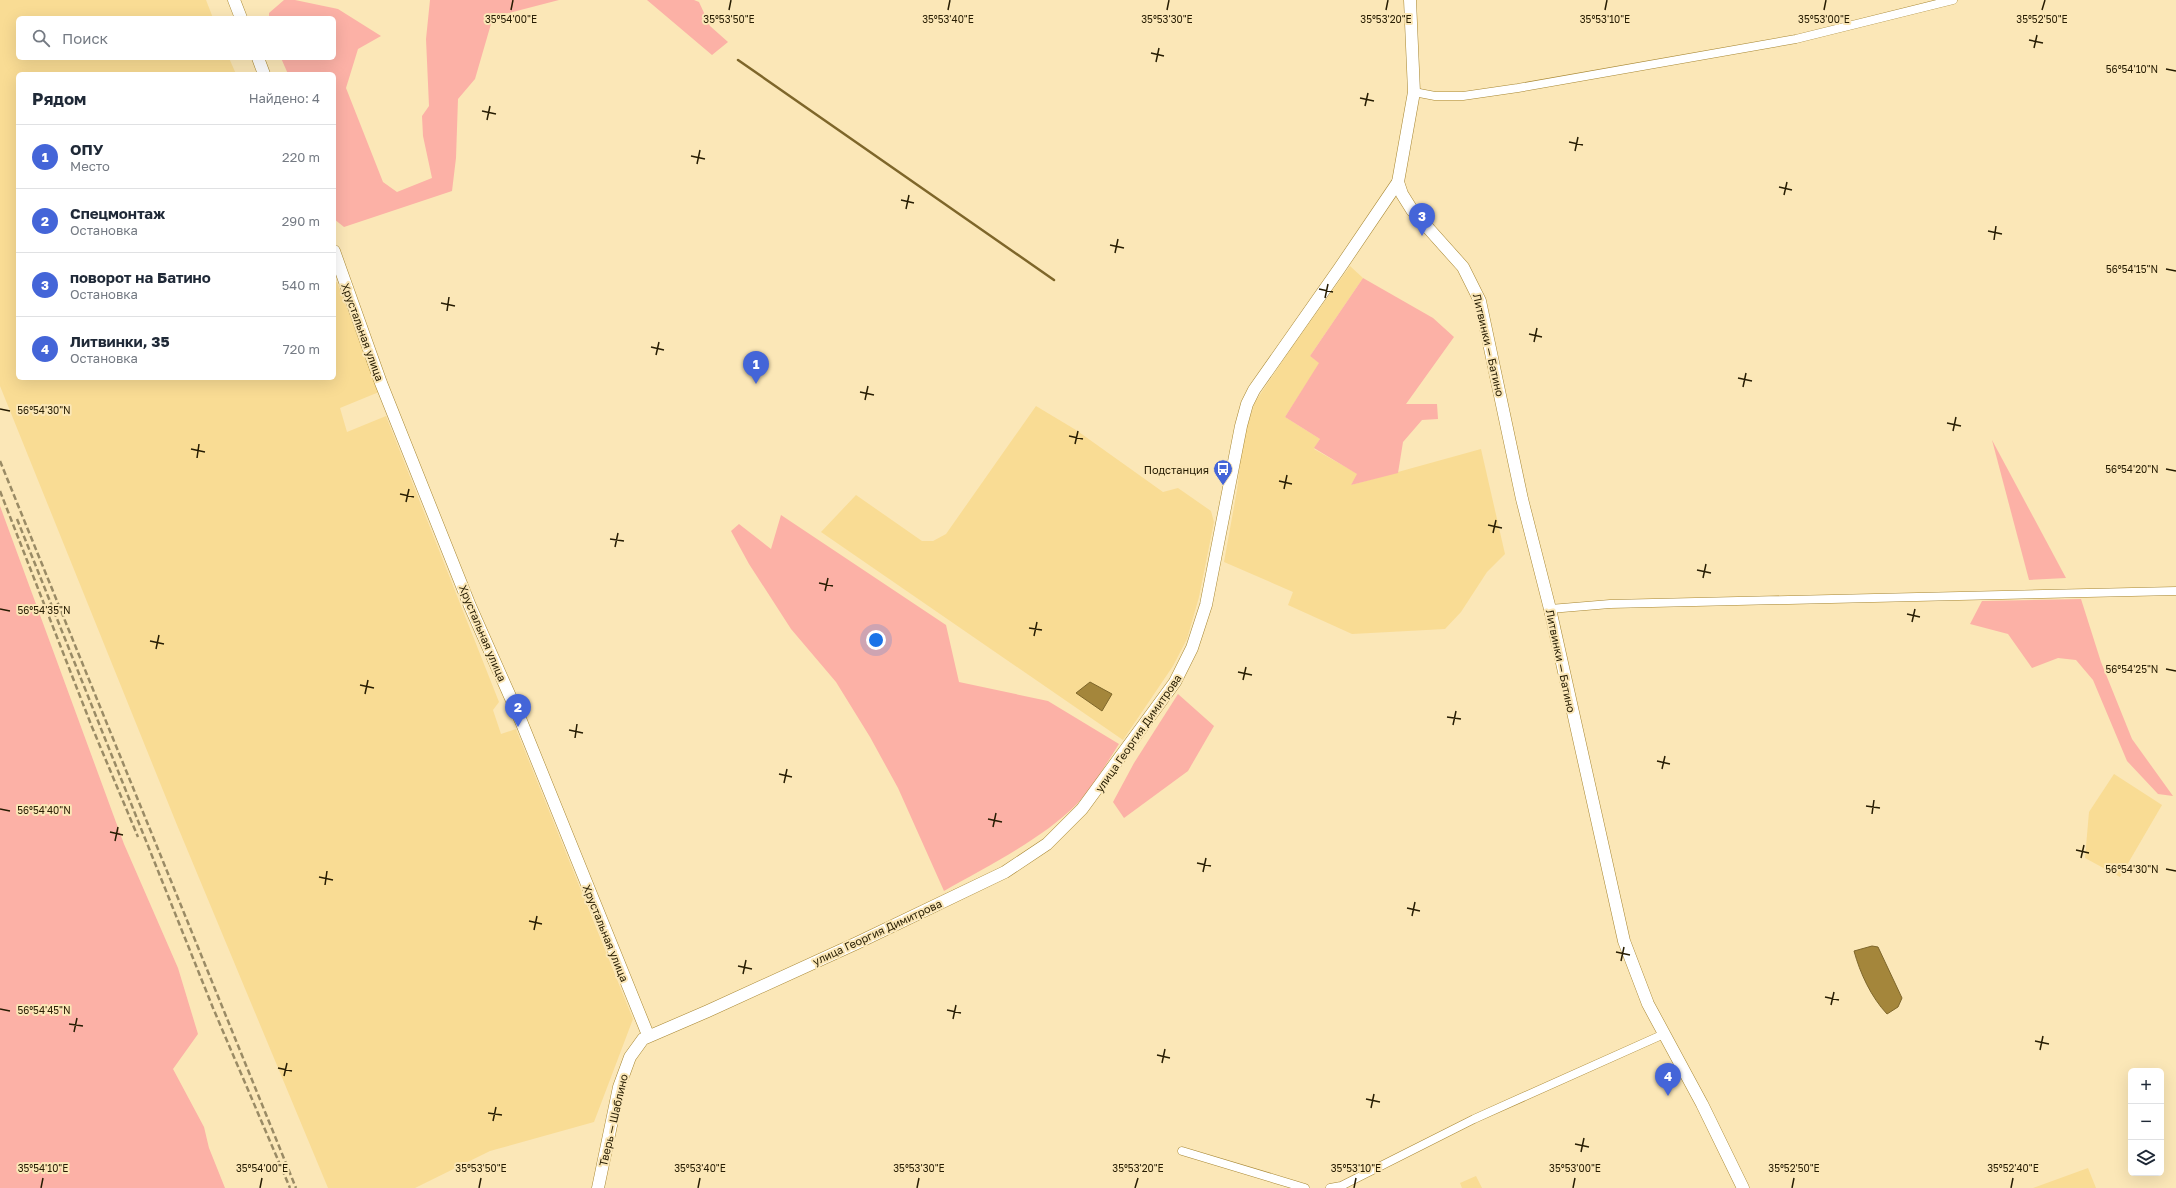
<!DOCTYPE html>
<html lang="ru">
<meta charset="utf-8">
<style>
:root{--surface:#fff;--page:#f2f2f3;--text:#1f2937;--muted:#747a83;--line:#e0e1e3;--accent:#4465d8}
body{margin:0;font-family:"Golos Text",sans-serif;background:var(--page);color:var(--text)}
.controls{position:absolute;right:12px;bottom:12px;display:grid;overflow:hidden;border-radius:6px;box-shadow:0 4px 16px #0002}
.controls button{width:36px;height:36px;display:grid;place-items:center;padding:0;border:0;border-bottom:1px solid var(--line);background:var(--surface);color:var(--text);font:20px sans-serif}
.you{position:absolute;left:876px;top:640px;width:14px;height:14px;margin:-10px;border:3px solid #fff;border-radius:50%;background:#1a73e8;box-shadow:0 0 0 6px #1a73e833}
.badge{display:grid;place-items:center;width:26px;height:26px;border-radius:50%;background:var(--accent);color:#fff;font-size:13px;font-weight:700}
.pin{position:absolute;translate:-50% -33px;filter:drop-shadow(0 1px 2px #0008)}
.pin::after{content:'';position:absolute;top:21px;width:14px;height:12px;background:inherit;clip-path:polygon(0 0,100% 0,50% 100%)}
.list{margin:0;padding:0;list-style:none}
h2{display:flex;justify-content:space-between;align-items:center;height:52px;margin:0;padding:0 16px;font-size:17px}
h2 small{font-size:13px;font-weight:400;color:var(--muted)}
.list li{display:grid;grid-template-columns:26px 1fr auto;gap:12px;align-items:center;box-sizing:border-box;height:64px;padding:0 16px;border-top:1px solid var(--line)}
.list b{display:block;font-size:15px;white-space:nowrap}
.list p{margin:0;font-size:13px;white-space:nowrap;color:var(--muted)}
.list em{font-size:13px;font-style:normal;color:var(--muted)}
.icon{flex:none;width:22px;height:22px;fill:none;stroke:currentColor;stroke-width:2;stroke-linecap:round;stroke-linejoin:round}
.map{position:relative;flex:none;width:2176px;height:1188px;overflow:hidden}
.search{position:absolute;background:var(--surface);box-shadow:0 4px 16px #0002;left:16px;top:16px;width:320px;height:44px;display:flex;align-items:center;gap:10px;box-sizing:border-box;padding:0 14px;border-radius:6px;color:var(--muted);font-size:15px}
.panel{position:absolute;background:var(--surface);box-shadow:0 4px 16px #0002;left:16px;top:72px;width:320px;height:308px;border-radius:6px}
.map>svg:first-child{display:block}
</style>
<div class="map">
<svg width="2176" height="1188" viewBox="0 0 2176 1188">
<rect width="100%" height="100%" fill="#fbe7b7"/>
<g fill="#f9dc94">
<polygon points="0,0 206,0 213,18 18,18 18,58 229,58 236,74 18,74 18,378 334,378 334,283 337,282 379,392 340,408 347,432 386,416 499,702 493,710 501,734 516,729 633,1019 594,1122 490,1151 415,1188 328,1188 177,825 0,386"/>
<polygon points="1350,266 1363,278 1310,356 1320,363 1285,417 1320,439 1314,449 1358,474 1351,485 1481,449 1505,554 1487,572 1461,612 1445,629 1352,634 1288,605 1293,592 1224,562 1237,490 1243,438 1255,402 1290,350"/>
<polygon points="1036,406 1076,430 1163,492 1178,488 1211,511 1214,522 1199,597 1187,639 1173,666 1123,740 821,532 856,495 922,541 933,541 946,534"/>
<polygon points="2114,774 2162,805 2120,877 2085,858 2089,812"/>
<polygon points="2088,1168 2096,1188 2033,1188"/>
<polygon points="1476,1176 1482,1188 1462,1188 1460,1183"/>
</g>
<g fill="#fcb1a6">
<polygon points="284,0 295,0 338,9 381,36 358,49 346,88 383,182 397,192 432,178 423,136 422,116 429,106 426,39 430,0 559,0 493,17 475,79 458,99 456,158 452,191 344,227 334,219 334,74 288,74 281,58 334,58 334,18 269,18 269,13"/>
<polygon points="647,0 694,0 699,2 710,26 728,42 712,55"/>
<polygon points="1363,278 1433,318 1454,337 1406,404 1437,404 1438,419 1422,420 1403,442 1398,473 1351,485 1357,474 1314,448 1320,439 1285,417 1319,363 1310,356"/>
<polygon points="1992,440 2066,578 2029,580"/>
<polygon points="0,506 124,844 178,968 198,1034 173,1069 204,1127 209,1148 225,1188 0,1188"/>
<path d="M781,515l165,110 13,57 89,19 71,43c-13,20 -26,43 -42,60 -35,35 -90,63 -133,87l-46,-103 -28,-51 -34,-55 -45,-53 -42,-65 -18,-33 8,-7 32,25z"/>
<polygon points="2081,599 2101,662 2132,739 2173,796 2158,794 2127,761 2093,680 2076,660 2058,658 2032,668 2008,634 1970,624 1982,601"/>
<polygon points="1178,694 1214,726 1188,771 1124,818 1113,802 1134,763"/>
</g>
<g fill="#a4863b" stroke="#7e662a">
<polygon points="1090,682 1112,694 1102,711 1076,693"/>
<path d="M1872,946l6,1 24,51 -4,9 -11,7c-16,-17 -27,-41 -33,-63z"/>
</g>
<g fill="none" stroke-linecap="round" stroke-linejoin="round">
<polyline stroke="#7e662a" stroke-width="2.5" points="738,60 1054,280"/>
<defs>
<g id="street">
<polyline points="1414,92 1435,96 1463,96 1518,88 1796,39 1953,0"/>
<polyline points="1550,609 1610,604 2176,591"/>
<polyline points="1182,1151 1305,1188"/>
<polyline points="1330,1188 1341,1186 1474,1119 1664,1034"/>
</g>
<g id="secondary">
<polyline points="234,0 241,18"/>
<polyline points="258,58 264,74"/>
<polyline points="1398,182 1402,194 1412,210 1463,267 1480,301 1522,499 1550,609 1624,941 1648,1004 1702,1104 1743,1188"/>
<polyline points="334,251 381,383 470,606 521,721 648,1035"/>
<polyline points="598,1188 619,1087 630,1057 643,1039 708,1011 857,943 1005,872 1047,844 1082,809 1175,682 1192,648 1206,605 1241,426 1247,404 1254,390 1339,269 1398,182 1414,92 1410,0"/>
</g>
</defs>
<use href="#street" stroke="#a78631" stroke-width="9"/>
<use href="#secondary" stroke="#a78631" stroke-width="13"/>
<use href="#street" stroke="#fff" stroke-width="8"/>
<use href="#secondary" stroke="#fff" stroke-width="12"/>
<g stroke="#9a8b65" stroke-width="2.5" stroke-dasharray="6 3" stroke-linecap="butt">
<polyline points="0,461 296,1188"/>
<polyline points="0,491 92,727 138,837"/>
<polyline points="17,519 213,1008 290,1188"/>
</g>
</g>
<path fill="none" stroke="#261c02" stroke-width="1.5" d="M511,10l2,-10M729,10l2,-10M948,10l2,-10M1167,10l2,-10M1386,10l2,-10M1605,10l2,-10M1824,10l2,-10M2042,10l3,-10M2029,40l14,3M2034,48l3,-13M1151,53l13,3M1156,62l3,-14M2166,69l10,2M1360,98l14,3M1365,106l3,-13M482,111l14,3M487,120l3,-14M1569,142l14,3M1575,151l3,-14M691,156l14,3M697,164l3,-14M1779,187l13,3M1784,195l3,-13M901,200l13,3M906,209l3,-14M1988,231l14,3M1994,240l2,-14M1110,245l14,3M1115,253l3,-14M2166,269l10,2M1319,289l14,3M1325,298l3,-14M441,303l14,3M447,311l2,-14M1529,334l13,3M1534,342l3,-14M651,347l13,3M656,355l3,-13M1738,378l14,3M1743,387l3,-14M860,392l14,3M865,400l3,-14M0,409l10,2M1947,423l14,3M1953,431l3,-14M1069,436l14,3M1075,444l3,-13M191,449l14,3M197,458l2,-14M2166,469l10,2M1279,481l13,3M1284,489l3,-14M400,494l14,3M406,502l3,-13M1488,525l14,3M1493,533l3,-13M610,539l14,2M615,547l3,-14M1697,570l14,3M1703,578l3,-14M819,583l14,3M825,591l3,-13M0,609l10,2M1907,614l13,3M1912,622l3,-13M1029,628l13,2M1034,636l3,-14M150,641l14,3M156,649l3,-14M2166,669l10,2M1238,672l14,3M1243,680l3,-13M360,685l14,3M365,694l3,-14M1447,717l14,2M1453,725l3,-14M569,730l14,3M575,738l2,-14M1657,761l13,3M1662,769l3,-13M779,774l13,3M784,783l3,-14M1866,806l14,2M0,809l10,2M1872,814l2,-14M988,819l14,3M993,827l3,-14M110,832l13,3M115,841l3,-14M2076,850l13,3M2081,858l3,-13M1197,863l14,3M2166,869l10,2M1203,872l3,-14M319,877l14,3M325,885l2,-14M1407,908l13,3M1412,916l3,-14M529,921l13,3M534,930l3,-14M1616,952l14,3M1621,961l3,-14M738,966l14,3M743,974l3,-14M1825,997l14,3M1831,1005l3,-13M0,1009l10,2M947,1010l14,3M953,1019l3,-14M69,1024l14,2M74,1032l3,-14M2035,1041l14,3M2040,1050l3,-14M1157,1055l13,3M1162,1063l3,-14M278,1068l14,3M284,1076l3,-13M1366,1099l14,3M1371,1108l3,-14M488,1113l14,2M493,1121l3,-14M1575,1144l14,3M1581,1152l3,-14M41,1188l2,-10M260,1188l2,-10M479,1188l2,-10M698,1188l2,-10M917,1188l2,-10M1135,1188l3,-10M1354,1188l2,-10M1573,1188l2,-10M1792,1188l2,-10M2011,1188l2,-10"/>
<defs>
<symbol id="bus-pin" viewBox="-11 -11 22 30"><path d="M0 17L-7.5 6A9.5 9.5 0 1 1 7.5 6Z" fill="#4465d8" stroke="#fbe7b7"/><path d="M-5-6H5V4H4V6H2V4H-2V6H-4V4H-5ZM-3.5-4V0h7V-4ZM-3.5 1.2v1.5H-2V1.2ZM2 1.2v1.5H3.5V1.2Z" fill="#fff"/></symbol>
</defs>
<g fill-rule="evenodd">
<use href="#bus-pin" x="1212" y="458" width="22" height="30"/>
</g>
<g text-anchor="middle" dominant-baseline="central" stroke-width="4" stroke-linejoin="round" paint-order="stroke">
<g font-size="11" fill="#261c02" stroke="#fbe7b7">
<text transform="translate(363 332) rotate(70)">Хрустальная улица</text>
<text transform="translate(1489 345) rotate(77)">Литвинки — Батино</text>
<text transform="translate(483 633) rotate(67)">Хрустальная улица</text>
<text transform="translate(1561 661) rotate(78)">Литвинки — Батино</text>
<text transform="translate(1138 733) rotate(-55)">улица Георгия Димитрова</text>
<text transform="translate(877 932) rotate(-25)">улица Георгия Димитрова</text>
<text transform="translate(606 933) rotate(68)">Хрустальная улица</text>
<text transform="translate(613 1120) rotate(-77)">Тверь — Шаблино</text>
</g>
<g font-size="11" fill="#261c02" stroke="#fbe7b7" text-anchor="end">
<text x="1209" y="469">Подстанция</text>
</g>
</g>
<g font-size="10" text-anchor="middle" fill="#261c02" stroke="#fbe7b7" stroke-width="4" stroke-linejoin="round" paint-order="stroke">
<text x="511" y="23">35°54'00"E</text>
<text x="729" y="23">35°53'50"E</text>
<text x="948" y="23">35°53'40"E</text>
<text x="1167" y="23">35°53'30"E</text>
<text x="1386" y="23">35°53'20"E</text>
<text x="1605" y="23">35°53'10"E</text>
<text x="1824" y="23">35°53'00"E</text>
<text x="2042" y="23">35°52'50"E</text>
<text x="2132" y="73">56°54'10"N</text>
<text x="2132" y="273">56°54'15"N</text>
<text x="44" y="414">56°54'30"N</text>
<text x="2132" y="473">56°54'20"N</text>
<text x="44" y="614">56°54'35"N</text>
<text x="2132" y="673">56°54'25"N</text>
<text x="44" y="814">56°54'40"N</text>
<text x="2132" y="873">56°54'30"N</text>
<text x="44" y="1014">56°54'45"N</text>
<text x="43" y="1172">35°54'10"E</text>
<text x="262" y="1172">35°54'00"E</text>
<text x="481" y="1172">35°53'50"E</text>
<text x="700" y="1172">35°53'40"E</text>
<text x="919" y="1172">35°53'30"E</text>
<text x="1138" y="1172">35°53'20"E</text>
<text x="1356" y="1172">35°53'10"E</text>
<text x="1575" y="1172">35°53'00"E</text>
<text x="1794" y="1172">35°52'50"E</text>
<text x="2013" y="1172">35°52'40"E</text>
</g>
</svg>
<div class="controls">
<button>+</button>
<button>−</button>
<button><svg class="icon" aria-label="layers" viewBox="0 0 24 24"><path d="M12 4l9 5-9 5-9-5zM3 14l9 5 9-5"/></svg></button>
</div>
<div class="you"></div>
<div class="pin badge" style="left:756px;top:384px">1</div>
<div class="pin badge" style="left:518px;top:727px">2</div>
<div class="pin badge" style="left:1422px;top:236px">3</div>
<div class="pin badge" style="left:1668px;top:1096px">4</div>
<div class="search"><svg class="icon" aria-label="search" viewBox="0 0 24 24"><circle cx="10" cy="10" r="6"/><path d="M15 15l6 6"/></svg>Поиск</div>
<section class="panel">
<h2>Рядом<small>Найдено: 4</small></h2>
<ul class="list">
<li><span class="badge">1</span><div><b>ОПУ</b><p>Место</p></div><em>220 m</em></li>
<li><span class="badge">2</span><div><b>Спецмонтаж</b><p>Остановка</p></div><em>290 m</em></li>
<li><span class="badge">3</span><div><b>поворот на Батино</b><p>Остановка</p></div><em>540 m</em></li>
<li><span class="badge">4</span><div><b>Литвинки, 35</b><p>Остановка</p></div><em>720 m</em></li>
</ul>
</section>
</div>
